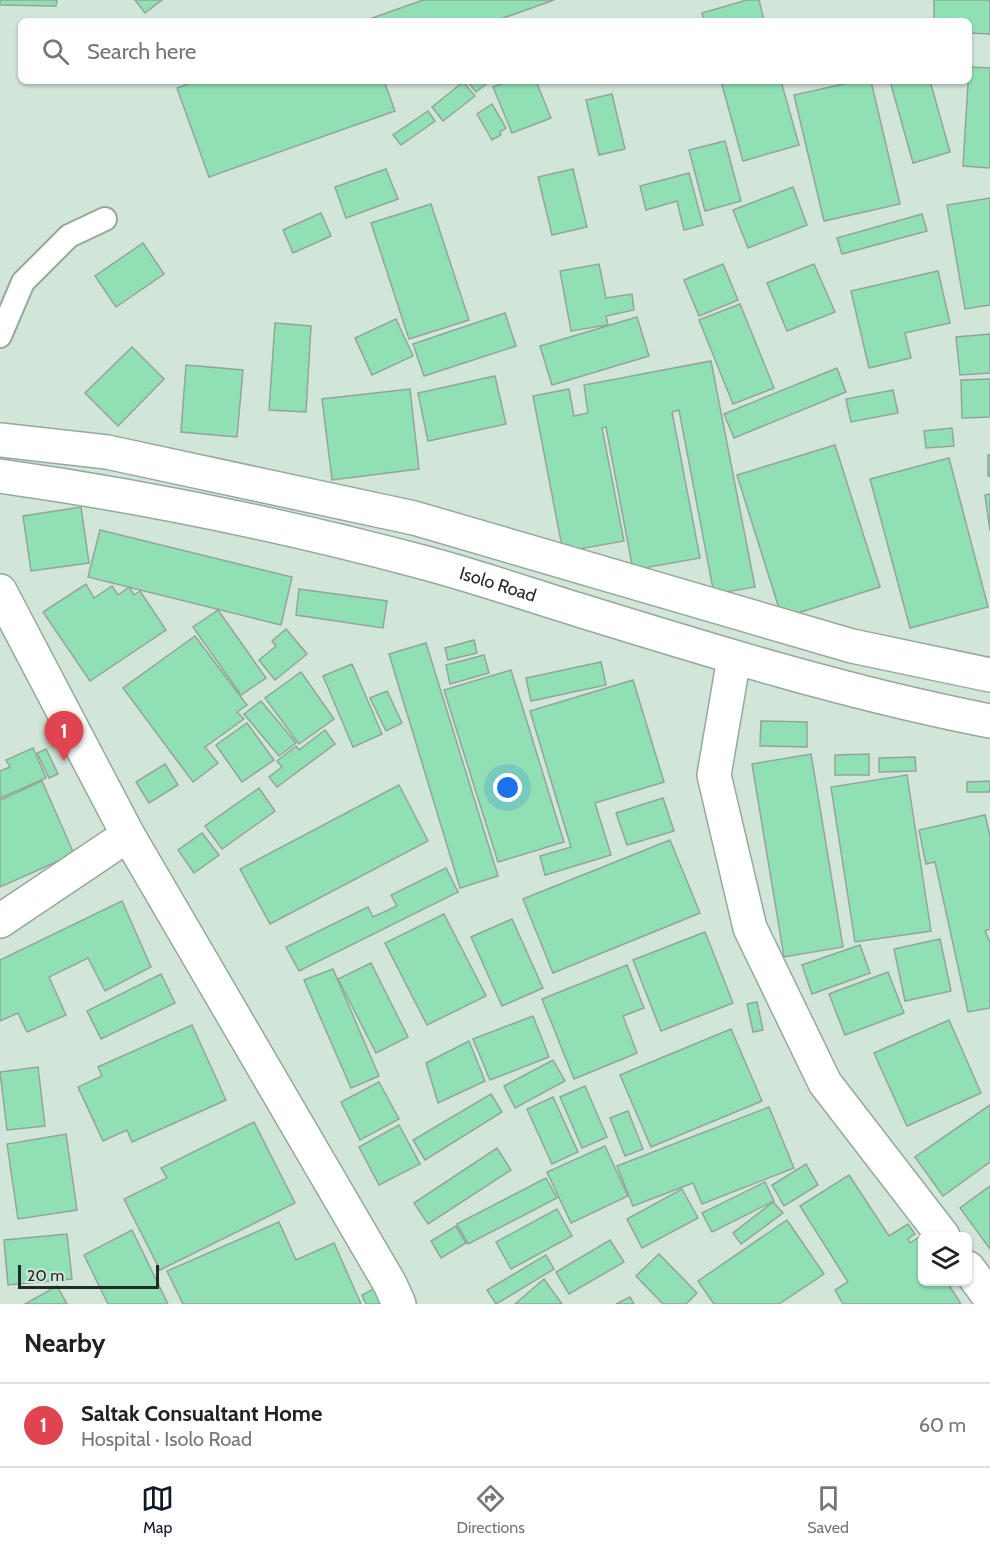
<!DOCTYPE html>
<meta charset="utf-8">
<style>
:root{--surface:#fff;--page:#f6f6f6;--text:#222;--muted:#767676;--line:#e0e0e0;--accent:#111827}
body{margin:0;font-family:Cabin,sans-serif;background:var(--page);color:var(--text)}
.controls{position:absolute;right:18px;bottom:18px;display:grid;overflow:hidden;border-radius:9px;box-shadow:0 2px 4px #0004}
.controls button{width:54px;height:54px;display:grid;place-items:center;padding:0;border:0;border-bottom:2px solid var(--line);background:var(--surface);color:var(--text);font:30px sans-serif}
.scale{position:absolute;left:18px;bottom:15px;width:141px;box-sizing:border-box;padding-left:6px;border:3px solid #232b26;border-top:0;font-size:16px;line-height:21px;white-space:nowrap;color:#232b26;-webkit-text-stroke:4px #d1e5d9;paint-order:stroke}
.you{position:absolute;left:508px;top:788px;width:21px;height:21px;margin:-15px;border:4px solid #fff;border-radius:50%;background:#1a73e8;box-shadow:0 0 0 9px #1a73e833}
.badge{display:grid;place-items:center;width:39px;height:39px;border-radius:50%;background:var(--accent);color:#fff;font-size:20px;font-weight:700}
.pin{position:absolute;translate:-50% -50px;filter:drop-shadow(0 2px 3px #0008)}
.pin::after{content:'';position:absolute;top:32px;width:21px;height:18px;background:inherit;clip-path:polygon(0 0,100% 0,50% 100%)}
.list{margin:0;padding:0;list-style:none}
h2{display:flex;justify-content:space-between;align-items:center;height:78px;margin:0;padding:0 24px;font-size:26px}
h2 small{font-size:20px;font-weight:400;color:var(--muted)}
.list li{display:grid;grid-template-columns:39px 1fr auto;gap:18px;align-items:center;box-sizing:border-box;height:84px;padding:0 24px;border-top:2px solid var(--line)}
.list b{display:block;font-size:22px;white-space:nowrap}
.list p{margin:0;font-size:20px;white-space:nowrap;color:var(--muted)}
.list em{font-size:20px;font-style:normal;color:var(--muted)}
.icon{flex:none;width:33px;height:33px;fill:none;stroke:currentColor;stroke-width:2;stroke-linecap:round;stroke-linejoin:round}
.map{position:relative;flex:none;width:990px;height:1304px;overflow:hidden}
.search{position:absolute;background:var(--surface);box-shadow:0 2px 4px #0004;left:18px;right:18px;top:18px;height:66px;display:flex;align-items:center;gap:15px;box-sizing:border-box;padding:0 21px;border-radius:9px;color:var(--muted);font-size:22px}
.sheet{height:162px;background:var(--surface)}
nav{display:flex;justify-content:space-around;align-items:center;box-sizing:border-box;height:84px;border-top:2px solid var(--line);background:var(--surface);font-size:16px;color:var(--muted)}
nav a{display:grid;justify-items:center;gap:3px}
nav .on{color:var(--accent)}
.map>svg:first-child{display:block}
</style>
<div class="map">
<svg width="990" height="1304" viewBox="0 0 990 1304">
<rect width="100%" height="100%" fill="#d1e5d9"/>
<g fill="#91e0b5" stroke="#92a59a" stroke-width="1.5">
<polygon points="0,0 57,0 56,6 0,5"/>
<polygon points="135,0 162,0 145,13"/>
<polygon points="423,0 554,0 495,21 364,21"/>
<polygon points="747,0 759,0 764,21 704,21 702,13"/>
<polygon points="934,0 990,0 990,34 969,33 969,21 934,21"/>
<polygon points="969,67 990,68 990,168 963,166"/>
<polygon points="196,81 384,81 395,111 209,177 177,88"/>
<polygon points="467,81 490,81 476,92"/>
<polygon points="509,81 536,81 551,118 512,133 493,87"/>
<polygon points="721,81 781,81 799,145 743,161"/>
<polygon points="857,81 871,81 900,204 824,221 794,95"/>
<polygon points="890,81 930,81 950,152 913,163"/>
<polygon points="463,82 475,96 443,121 432,107"/>
<polygon points="612,94 625,149 599,155 586,100"/>
<polygon points="492,104 506,128 500,132 501,135 492,140 477,114"/>
<polygon points="428,111 435,121 401,145 393,135"/>
<polygon points="725,141 741,201 705,211 689,150"/>
<polygon points="386,169 398,199 346,218 335,187"/>
<polygon points="573,169 587,227 552,235 538,177"/>
<polygon points="689,173 703,225 684,230 677,201 646,210 640,186"/>
<polygon points="793,187 807,225 748,248 733,210"/>
<polygon points="990,198 990,305 965,309 947,205"/>
<polygon points="431,204 469,320 409,339 371,223"/>
<polygon points="321,213 331,236 293,253 283,230"/>
<polygon points="922,214 927,231 842,254 837,238"/>
<polygon points="143,243 164,274 116,307 95,276"/>
<polygon points="599,264 606,298 632,294 634,310 606,316 608,325 571,331 560,271"/>
<polygon points="723,264 738,300 699,316 684,280"/>
<polygon points="814,264 835,312 787,331 767,283"/>
<polygon points="938,271 950,323 905,333 911,358 869,368 851,291"/>
<polygon points="740,304 774,388 733,404 699,320"/>
<polygon points="505,313 516,346 424,376 413,344"/>
<polygon points="637,317 649,356 552,385 540,346"/>
<polygon points="396,319 413,356 372,375 355,338"/>
<polygon points="275,323 311,326 306,412 269,410"/>
<polygon points="990,334 990,373 960,375 956,337"/>
<polygon points="132,347 164,379 118,426 85,393"/>
<polygon points="711,361 755,587 714,594 679,410 672,412 700,558 633,570 606,427 602,428 624,541 563,552 533,396 569,389 574,416 588,413 584,385"/>
<polygon points="186,365 243,370 237,437 181,432"/>
<polygon points="837,368 846,392 734,438 724,414"/>
<polygon points="495,376 506,424 428,441 418,393"/>
<polygon points="990,379 990,417 962,418 961,380"/>
<polygon points="410,389 419,469 332,480 322,399"/>
<polygon points="893,390 898,413 851,422 846,399"/>
<polygon points="952,428 954,446 926,448 924,431"/>
<polygon points="835,445 880,587 782,618 737,475"/>
<rect x="988" y="455" width="2" height="21"/>
<polygon points="949,458 988,607 910,628 870,479"/>
<polygon points="990,494 990,531 985,495"/>
<polygon points="81,507 89,563 31,571 23,516"/>
<polygon points="100,530 292,577 281,625 88,577"/>
<polygon points="86,584 94,598 112,586 118,595 129,587 134,595 140,591 166,630 90,681 43,612"/>
<polygon points="299,589 387,601 383,628 296,615"/>
<polygon points="218,610 266,678 241,695 193,627"/>
<polygon points="286,629 307,654 275,680 259,660 276,646 272,641"/>
<polygon points="195,636 247,705 237,712 244,719 205,747 218,763 193,782 123,688"/>
<polygon points="474,640 477,653 448,660 445,648"/>
<polygon points="426,643 498,876 460,888 389,654"/>
<polygon points="484,655 489,673 450,684 446,665"/>
<polygon points="601,662 606,685 531,701 526,678"/>
<polygon points="352,664 382,734 353,747 323,676"/>
<polygon points="511,670 564,842 498,862 444,690"/>
<polygon points="301,672 334,719 299,744 265,698"/>
<polygon points="633,680 664,782 595,803 611,855 545,875 540,856 571,847 530,711"/>
<polygon points="387,691 402,723 386,731 370,698"/>
<polygon points="261,701 296,743 279,756 244,714"/>
<polygon points="761,721 807,722 807,747 760,746"/>
<polygon points="247,723 274,760 242,782 216,745"/>
<polygon points="325,730 335,744 277,787 269,777 282,767 277,761 296,746 299,750"/>
<polygon points="33,748 46,778 0,798 0,771 10,767 6,760"/>
<polygon points="46,749 58,774 49,778 37,753"/>
<polygon points="811,754 843,947 784,957 752,764"/>
<polygon points="869,754 869,775 835,775 835,755"/>
<polygon points="915,757 916,771 879,772 879,758"/>
<polygon points="165,764 178,785 149,803 136,782"/>
<polygon points="907,775 931,931 855,942 831,787"/>
<polygon points="42,781 74,854 0,887 0,800"/>
<polygon points="990,781 990,792 967,792 967,782"/>
<polygon points="399,785 428,841 270,924 240,869"/>
<polygon points="259,788 275,811 222,849 205,826"/>
<polygon points="663,798 674,831 627,845 616,813"/>
<polygon points="985,815 990,836 990,929 985,931 990,942 990,1008 968,1012 935,862 926,864 919,830"/>
<polygon points="202,833 219,855 194,873 178,850"/>
<polygon points="670,840 700,913 553,973 523,899"/>
<polygon points="446,868 458,892 299,971 286,947 368,907 373,917 397,906 391,895"/>
<polygon points="122,901 151,967 105,991 88,958 49,977 66,1015 27,1032 18,1013 0,1021 0,960"/>
<polygon points="444,914 486,996 427,1025 385,943"/>
<polygon points="512,919 543,988 502,1006 471,937"/>
<polygon points="705,932 733,1003 661,1031 633,960"/>
<polygon points="940,939 951,991 905,1001 894,949"/>
<polygon points="860,945 870,973 812,994 802,965"/>
<polygon points="371,963 408,1037 376,1053 338,979"/>
<polygon points="627,965 644,1008 623,1016 637,1053 574,1079 542,999"/>
<polygon points="333,969 379,1076 351,1088 304,980"/>
<polygon points="888,972 904,1013 845,1035 829,994"/>
<polygon points="161,974 175,1003 101,1039 87,1011"/>
<polygon points="757,1002 763,1030 753,1032 747,1004"/>
<polygon points="533,1016 549,1057 490,1080 473,1039"/>
<polygon points="949,1020 981,1093 907,1126 874,1053"/>
<polygon points="192,1025 226,1100 132,1142 127,1130 103,1141 78,1087 102,1076 98,1067"/>
<polygon points="731,1029 762,1101 651,1147 620,1075"/>
<polygon points="469,1041 485,1081 438,1103 426,1063"/>
<polygon points="553,1060 565,1081 515,1108 504,1086"/>
<polygon points="38,1067 45,1126 7,1130 0,1072"/>
<polygon points="379,1082 399,1119 360,1140 341,1102"/>
<polygon points="585,1086 607,1137 582,1148 560,1097"/>
<polygon points="491,1094 502,1112 425,1160 413,1140"/>
<polygon points="553,1097 578,1152 552,1164 527,1109"/>
<polygon points="990,1105 990,1162 943,1196 915,1157"/>
<polygon points="769,1107 794,1168 702,1204 693,1183 633,1206 617,1166"/>
<polygon points="628,1111 643,1149 625,1156 610,1118"/>
<polygon points="254,1122 295,1203 160,1270 124,1199 167,1178 161,1168"/>
<polygon points="399,1125 420,1164 379,1185 359,1147"/>
<polygon points="66,1134 77,1210 18,1219 7,1144"/>
<polygon points="605,1146 628,1196 571,1223 547,1172"/>
<polygon points="497,1148 511,1170 428,1224 414,1203"/>
<polygon points="806,1164 818,1185 784,1206 772,1185"/>
<polygon points="849,1175 889,1236 908,1224 915,1234 908,1239 910,1243 919,1237 922,1242 922,1282 947,1282 961,1304 843,1304 835,1290 848,1282 800,1206"/>
<polygon points="546,1178 557,1198 468,1244 457,1224"/>
<polygon points="765,1182 774,1201 712,1232 702,1213"/>
<polygon points="990,1186 990,1249 960,1208"/>
<polygon points="682,1189 698,1218 642,1248 627,1219"/>
<polygon points="773,1202 783,1213 741,1244 733,1233"/>
<polygon points="557,1209 572,1236 511,1269 496,1242"/>
<polygon points="787,1220 824,1274 779,1304 714,1304 698,1281"/>
<polygon points="279,1222 296,1260 334,1243 361,1304 183,1304 167,1271"/>
<polygon points="456,1226 466,1243 441,1258 431,1241"/>
<polygon points="132,1230 168,1304 108,1304 84,1255"/>
<polygon points="67,1234 72,1279 8,1285 4,1240"/>
<polygon points="610,1240 624,1262 569,1294 556,1272"/>
<polygon points="659,1254 697,1293 686,1304 663,1304 636,1276"/>
<polygon points="546,1255 554,1269 496,1304 487,1290"/>
<polygon points="544,1279 562,1304 515,1304"/>
<polygon points="57,1286 67,1304 25,1304"/>
<polygon points="377,1287 386,1304 366,1304 362,1295"/>
<polygon points="630,1297 634,1304 616,1304"/>
</g>
<g fill="none" stroke-linecap="round" stroke-linejoin="round">
<defs>
<polyline id="lane" points="0,336 23,282 69,236 105,219"/>
<g id="street">
<polyline points="0,591 128,835 390,1284 399,1304"/>
<polyline points="734,658 714,775 750,928 825,1083 943,1236"/>
<polyline points="0,921 128,835"/>
<polyline points="968,1268 990,1298"/>
</g>
<g id="primary">
<polyline points="0,440 107,452 414,518 852,646 990,675"/>
<path id="s1" d="M0,476c143,20 283,49 422,86 53,14 105,32 157,48 136,42 272,84 411,111"/>
</g>
</defs>
<use href="#lane" stroke="#95a89c" stroke-width="26"/>
<use href="#street" stroke="#95a89c" stroke-width="36"/>
<use href="#primary" stroke="#95a89c" stroke-width="36"/>
<use href="#lane" stroke="#fff" stroke-width="22"/>
<use href="#street" stroke="#fff" stroke-width="33"/>
<use href="#primary" stroke="#fff" stroke-width="33"/>
</g>
<g text-anchor="middle" dominant-baseline="central" stroke-width="4.5" stroke-linejoin="round" paint-order="stroke">
<g font-size="18" fill="#232b26" stroke="#d1e5d9">
<text stroke="none"><textPath href="#s1" startOffset="510">Isolo Road</textPath></text>
</g>
</g>
</svg>
<div class="controls">
<button><svg class="icon" aria-label="layers" viewBox="0 0 24 24"><path d="M12 4l9 5-9 5-9-5zM3 14l9 5 9-5"/></svg></button>
</div>
<div class="scale">20 m</div>
<div class="you"></div>
<div class="pin badge" style="left:64px;top:761px;background:#e0444e">1</div>
<div class="search"><svg class="icon" aria-label="search" viewBox="0 0 24 24"><circle cx="10" cy="10" r="6"/><path d="M15 15l6 6"/></svg>Search here</div>
</div>
<section class="sheet">
<h2>Nearby<small></small></h2>
<ul class="list">
<li><span class="badge" style="background:#e0444e">1</span><div><b>Saltak Consualtant Home</b><p>Hospital · Isolo Road</p></div><em>60 m</em></li>
</ul>
</section>
<nav>
<a class="on"><svg class="icon" aria-label="map" viewBox="0 0 24 24"><path d="M3 6l6-2 6 2 6-2v14l-6 2-6-2-6 2zM9 4v14M15 6v14"/></svg>Map</a>
<a><svg class="icon" aria-label="directions" viewBox="0 0 24 24"><path d="M12 3l9 9-9 9-9-9zM9 14v-3h6M13 9l2 2-2 2"/></svg>Directions</a>
<a><svg class="icon" aria-label="saved" viewBox="0 0 24 24"><path d="M7 4h10v16l-5-4-5 4z"/></svg>Saved</a>
</nav>
